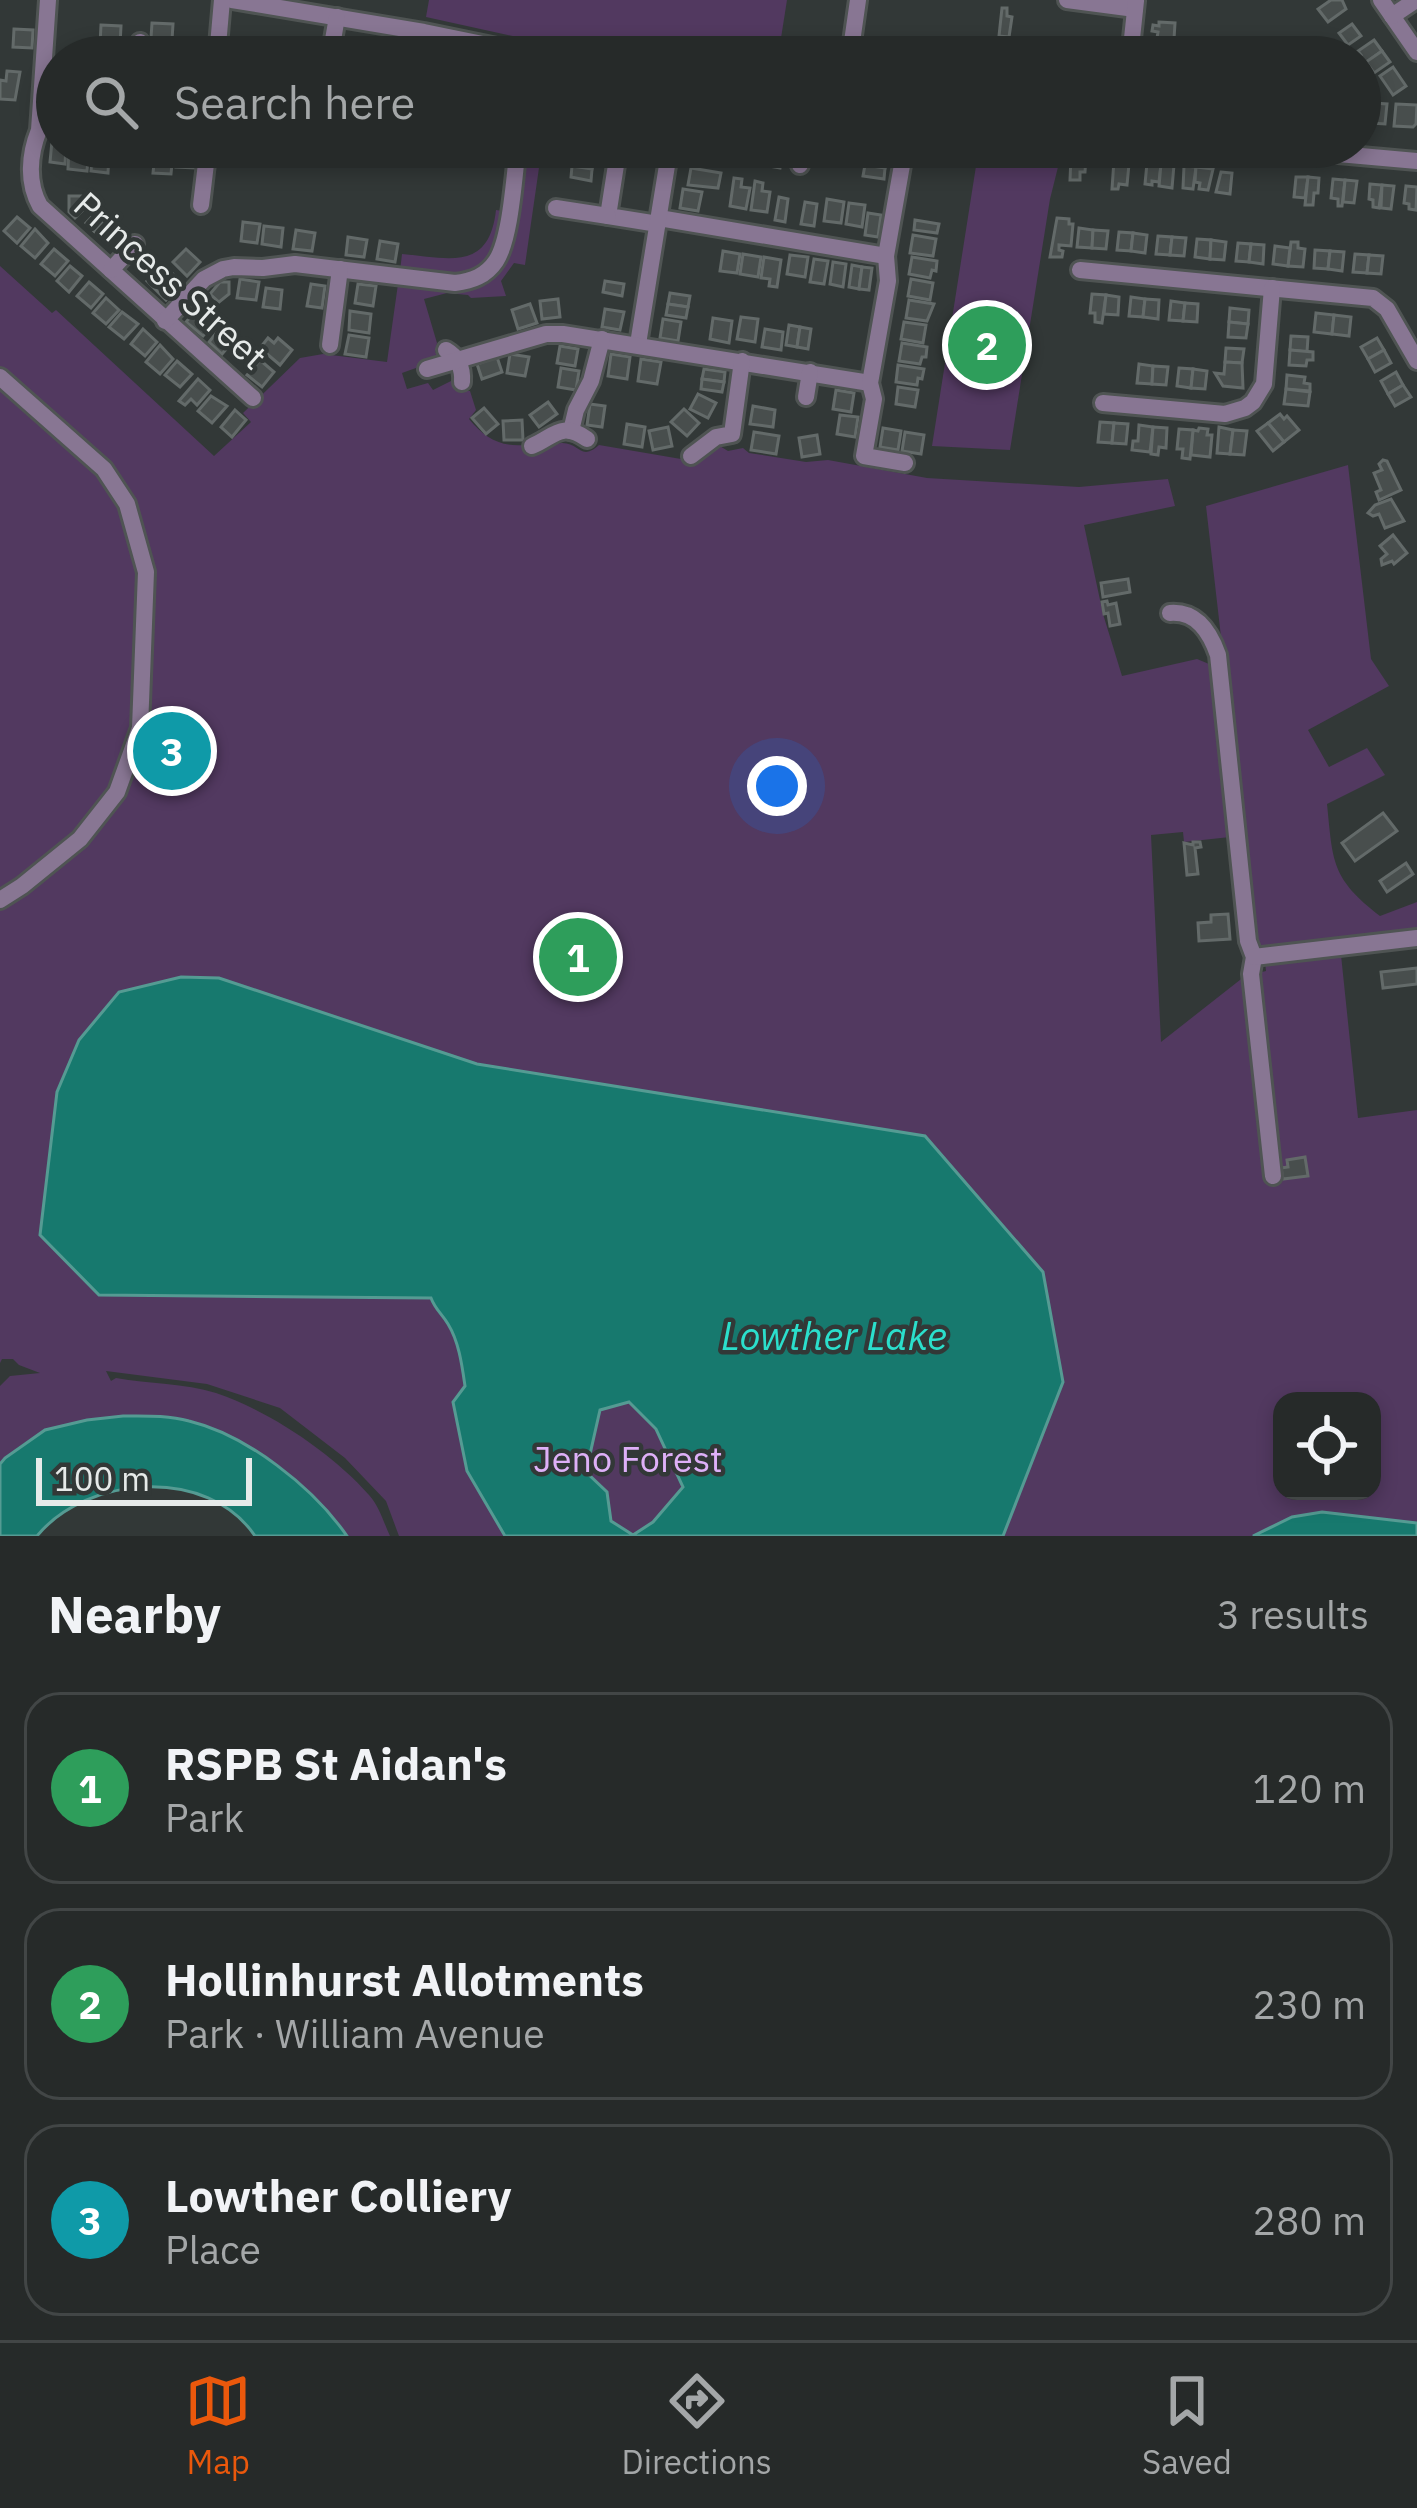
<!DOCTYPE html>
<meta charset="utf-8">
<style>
:root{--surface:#262a29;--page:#2e3231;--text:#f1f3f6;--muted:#a4a7a8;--line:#424646;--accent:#ea580c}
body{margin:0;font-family:"IBM Plex Sans",sans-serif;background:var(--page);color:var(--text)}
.controls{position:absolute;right:36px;bottom:36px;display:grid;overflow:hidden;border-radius:24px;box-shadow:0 6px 18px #0003}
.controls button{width:108px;height:108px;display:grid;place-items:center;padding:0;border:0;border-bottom:3px solid var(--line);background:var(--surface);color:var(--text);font:60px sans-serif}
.scale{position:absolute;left:36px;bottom:30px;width:216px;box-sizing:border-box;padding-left:12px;border:6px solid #e6eae9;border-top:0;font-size:33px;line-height:42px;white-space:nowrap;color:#e6eae9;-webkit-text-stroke:9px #323837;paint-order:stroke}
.you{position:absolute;left:777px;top:786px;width:42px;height:42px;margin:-30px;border:9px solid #fff;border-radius:50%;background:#1a73e8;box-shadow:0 0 0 18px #1a73e833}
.badge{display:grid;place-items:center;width:78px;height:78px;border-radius:50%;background:var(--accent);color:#fff;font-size:39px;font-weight:700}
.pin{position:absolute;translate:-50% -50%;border:6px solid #fff;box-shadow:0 3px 12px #0006}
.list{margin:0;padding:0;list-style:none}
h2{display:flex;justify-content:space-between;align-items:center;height:156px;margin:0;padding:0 48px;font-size:51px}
h2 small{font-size:39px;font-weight:400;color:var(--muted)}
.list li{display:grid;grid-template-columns:78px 1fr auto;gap:36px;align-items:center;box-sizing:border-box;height:192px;margin:0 24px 24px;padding:0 24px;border:3px solid var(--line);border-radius:36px}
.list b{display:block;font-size:45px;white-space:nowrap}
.list p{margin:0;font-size:39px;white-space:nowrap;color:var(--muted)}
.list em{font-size:39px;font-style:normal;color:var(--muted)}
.icon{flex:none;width:66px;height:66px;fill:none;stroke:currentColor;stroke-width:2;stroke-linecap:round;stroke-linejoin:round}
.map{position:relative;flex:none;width:1417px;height:1536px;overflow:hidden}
.search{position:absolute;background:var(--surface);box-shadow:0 6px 18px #0003;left:36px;right:36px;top:36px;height:132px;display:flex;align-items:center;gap:30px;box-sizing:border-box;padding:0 42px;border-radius:66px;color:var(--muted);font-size:45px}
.sheet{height:804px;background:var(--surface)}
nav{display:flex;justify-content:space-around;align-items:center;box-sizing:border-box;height:168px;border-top:3px solid var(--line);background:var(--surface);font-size:33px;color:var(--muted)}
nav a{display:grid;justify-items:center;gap:6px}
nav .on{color:var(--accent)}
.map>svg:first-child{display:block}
</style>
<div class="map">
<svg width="1417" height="1536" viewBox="0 0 1417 1536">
<rect width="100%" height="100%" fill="#323837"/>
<g fill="#523960" fill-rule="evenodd">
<polygon points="429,0 787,0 778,57 608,57 426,17"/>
<path d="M524,147h18l-17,118 -11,-2 -13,18 5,15 -35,2 -3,-3 -21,-2 -23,6 13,44 -2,9 6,7 -39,14 5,16 21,-6 5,7 20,-10v6l5,5h12l6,19 -7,9c15,18 30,28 55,26l7,12c9,-5 20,-13 30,-14 19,-1 19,19 38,2l82,14 8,7 29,-21 10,6 15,-3 6,5 57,9 22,-2 99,18 152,9 89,-8 7,27 -91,19 19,89 19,62 75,-17 12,5 3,18 18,155 -46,5 -1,-10 -32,3 10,207 84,-66 21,-5 -1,-9 76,-7 17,163 59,-8v426h-1018l-13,-35 -41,-43 -65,-50 -73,-24 -101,-13 5,10 5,-3c33,6 68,5 100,15 53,18 116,60 153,102 10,11 15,28 21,41h-43c-34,-48 -105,-106 -164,-117 -31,-6 -62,-2 -93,3 -39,7 -61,11 -90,42v-78l10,-10 30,-3 -21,-8 -6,-6h-11l-2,4v-1097l52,47 4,-3 158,146 37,-34 -8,-9 57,-55 23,-4 64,8 11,-78 70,5 11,-3 17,-13zM1282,1401h90v90h-90z"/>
<polygon points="979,147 1063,147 1050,199 1010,450 932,446"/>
<path d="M496,210l7,1 -6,42 -28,23 -69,-5 2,-17c47,4 87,18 94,-44z"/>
<path d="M1348,465l23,194 18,27 -81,44 21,37 38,-19 18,27 -58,29c6,58 4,74 53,112l37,-14v32l-152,16 -9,-8 -50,-436z"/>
</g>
<g fill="#17796e" stroke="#559b93" stroke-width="3" fill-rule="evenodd">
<path d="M181,977l38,1 258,86 448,72 118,136 20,110 -60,154h-498l-38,-65 -14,-69 12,-16c-3,-21 -6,-44 -17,-62 -6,-10 -13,-15 -17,-26l-332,-3 -59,-60 17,-143 22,-52 40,-48zM629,1402l27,27 27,58 -30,35 -20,13 -22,-14 -4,-29 -21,-20 14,-62z"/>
<path d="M123,1416c22,0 45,-1 66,5 58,14 124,66 158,115h-92c-47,-70 -168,-61 -218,0h-37v-72l5,-6 40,-28 42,-10z"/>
<polygon points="1322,1512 1417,1523 1417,1536 1253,1536 1292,1517"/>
</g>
<g fill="#484e4d" stroke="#636a69" stroke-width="3">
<polygon points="1331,0 1342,0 1346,9 1328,22 1318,9"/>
<polygon points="1002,8 1007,8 1007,16 1012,17 1009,37 999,36"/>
<polygon points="1159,22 1175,23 1174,39 1157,38 1158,32 1152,31 1153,25 1159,26"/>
<polygon points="152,23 173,24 172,40 151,38"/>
<polygon points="1352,24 1361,36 1348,45 1339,33"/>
<polygon points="101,25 121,26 120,45 100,44"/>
<polygon points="14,29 33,30 32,48 13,47"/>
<polygon points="1157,38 1174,39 1172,55 1156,53 1157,47 1151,47 1152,41 1157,42"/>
<polygon points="1374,40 1382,51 1361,66 1360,57 1357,57 1361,55 1358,51"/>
<polygon points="816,43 837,44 836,57 819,55 820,48 816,48"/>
<polygon points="1382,51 1390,62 1374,73 1366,62"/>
<polygon points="1393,67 1406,86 1393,95 1380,76"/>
<polygon points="7,71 20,72 15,100 0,99 0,80 6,81"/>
<polygon points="1360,91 1361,102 1373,103 1371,123 1360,122"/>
<polygon points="1373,103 1387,104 1385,124 1371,123"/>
<polygon points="1396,104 1417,105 1416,124 1413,127 1394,126"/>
<polygon points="52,141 57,142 57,147 66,147 65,164 50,162"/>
<polygon points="178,147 197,147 195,168 176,167"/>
<polygon points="811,147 830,147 827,164 809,161"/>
<polygon points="69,149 89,149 87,171 68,169"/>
<polygon points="93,151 109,154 108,173 91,171"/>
<polygon points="760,152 782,155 780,168 758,164"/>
<polygon points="161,153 173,154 171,174 153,173 155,154"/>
<polygon points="867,154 887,157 885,168 865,165"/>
<polygon points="574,155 594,158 592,169 572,166"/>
<polygon points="1071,157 1086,158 1085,172 1080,172 1080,180 1070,180"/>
<polygon points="1114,160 1129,164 1127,185 1119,184 1118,189 1112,189"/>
<polygon points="1147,163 1161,164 1159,182 1152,181 1152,185 1145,184"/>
<polygon points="1161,164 1174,165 1172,188 1159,186"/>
<polygon points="865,165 885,168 884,179 863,176"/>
<polygon points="572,166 592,169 591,181 571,177"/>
<polygon points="1184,166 1196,167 1193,189 1183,188"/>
<polygon points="1196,167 1213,169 1208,190 1199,189 1200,183 1195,182"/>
<polygon points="691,168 721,173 718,188 688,185"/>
<polygon points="1221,172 1232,173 1230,194 1216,192"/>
<polygon points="1296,177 1308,177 1305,198 1294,197"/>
<polygon points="1308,177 1319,178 1318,193 1314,193 1313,205 1305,205"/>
<polygon points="734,178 742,179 741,187 750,188 746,209 730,206"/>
<polygon points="1333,179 1345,180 1342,206 1338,206 1338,199 1331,198"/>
<polygon points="1345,180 1357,181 1354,203 1343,202"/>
<polygon points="755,181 763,183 762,191 770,192 767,212 751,210"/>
<polygon points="1370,184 1382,185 1379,208 1373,207 1373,200 1369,199"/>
<polygon points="1382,185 1394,186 1391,209 1381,208"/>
<polygon points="1406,186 1417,187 1416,210 1409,209 1409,204 1404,203"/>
<polygon points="683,189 702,192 698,211 680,208"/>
<polygon points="69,196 81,196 81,207 83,210 75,218 69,212"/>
<polygon points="779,197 788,199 785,222 775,220"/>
<polygon points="827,199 844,202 841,223 824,221"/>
<polygon points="805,202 817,204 814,226 801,224"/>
<polygon points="849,203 865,205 862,227 846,224"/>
<polygon points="100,208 108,216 94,231 86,223"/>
<polygon points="868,213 881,215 878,237 865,235"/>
<polygon points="108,216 116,224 102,238 94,231"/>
<polygon points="17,217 30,228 17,243 4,231"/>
<polygon points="1057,218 1069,219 1069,224 1073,224 1071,246 1059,245 1059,250 1063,251 1062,257 1050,257"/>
<polygon points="915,220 939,224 937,233 914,230"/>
<polygon points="243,222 260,224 257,243 241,241"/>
<polygon points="264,226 283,228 281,247 262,244"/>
<polygon points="1079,228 1093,230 1092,248 1077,247"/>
<polygon points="35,229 48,243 35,258 21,246"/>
<polygon points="296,230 315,233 312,251 293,249"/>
<polygon points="1093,230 1108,231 1106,249 1092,248"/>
<polygon points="1119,232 1133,233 1131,251 1117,250"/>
<polygon points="1133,233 1147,235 1145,253 1131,251"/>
<polygon points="913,235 936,239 933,256 910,253"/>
<polygon points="1158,236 1172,237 1170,255 1156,254"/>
<polygon points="348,237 367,240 364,257 346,255"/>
<polygon points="1172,237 1186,238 1184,256 1170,255"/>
<polygon points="1197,239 1211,240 1210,259 1195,257"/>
<polygon points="1211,240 1226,242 1224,260 1210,259"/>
<polygon points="380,241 398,244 395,262 377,259"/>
<polygon points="1291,242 1298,242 1298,248 1305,249 1303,267 1288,266"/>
<polygon points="1238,243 1251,244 1249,262 1236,261"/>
<polygon points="1251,244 1264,245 1263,264 1249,262"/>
<polygon points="1275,246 1290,248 1288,266 1273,264"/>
<polygon points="54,249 68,261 55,276 41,264"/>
<polygon points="186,249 200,262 187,276 173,262"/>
<polygon points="1315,250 1330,251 1328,269 1314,268"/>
<polygon points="723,251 740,254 737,273 720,271"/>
<polygon points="1330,251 1344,252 1342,271 1328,269"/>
<polygon points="743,254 761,257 758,277 740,274"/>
<polygon points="1355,254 1369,255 1367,273 1353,272"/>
<polygon points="790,255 808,257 805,277 787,274"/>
<polygon points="1369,255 1383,256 1381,274 1367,273"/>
<polygon points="764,257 781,260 777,287 769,286 770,279 761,278"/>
<polygon points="912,257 937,261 936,271 932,270 930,278 909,274"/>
<polygon points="814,259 828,261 824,284 810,282"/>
<polygon points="833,262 846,264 843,287 830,284"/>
<polygon points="852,265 862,267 859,289 849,287"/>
<polygon points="70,266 82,276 69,292 57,281"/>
<polygon points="862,267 872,268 869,290 859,289"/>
<polygon points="154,273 165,283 173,274 182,283 166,300 147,281"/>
<polygon points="240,279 259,282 256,300 237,298"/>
<polygon points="911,279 933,283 930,300 908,296"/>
<polygon points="605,281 624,284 622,296 603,292"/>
<polygon points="89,282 103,294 91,308 77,296"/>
<polygon points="220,282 229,282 229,294 219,302 210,294"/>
<polygon points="311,284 325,286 322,308 307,306"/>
<polygon points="358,284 376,286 373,306 355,303"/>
<polygon points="266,288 282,290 280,309 263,307"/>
<polygon points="670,293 690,296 688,307 668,304"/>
<polygon points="1092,294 1106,295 1102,323 1095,322 1095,313 1090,313"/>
<polygon points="1106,295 1119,297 1118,315 1104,314"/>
<polygon points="1131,297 1145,299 1143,317 1129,316"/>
<polygon points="106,298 119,310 106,324 93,313"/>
<polygon points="558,299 560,317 542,319 540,301"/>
<polygon points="1145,299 1159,300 1158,319 1143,317"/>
<polygon points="909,300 934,304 927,321 906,318"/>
<polygon points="204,301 211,307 202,319 211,327 203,336 186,322"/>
<polygon points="1171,301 1185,303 1183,321 1169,320"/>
<polygon points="1185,303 1198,304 1197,322 1183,321"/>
<polygon points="530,304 537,323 518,329 512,310"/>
<polygon points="668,304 688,307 686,318 666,315"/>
<polygon points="1230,308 1249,310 1248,324 1229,322"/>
<polygon points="605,309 624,312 620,330 602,327"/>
<polygon points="350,311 371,314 369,333 349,330"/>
<polygon points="122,312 138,324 124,339 109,327"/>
<polygon points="1316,313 1334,315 1332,334 1314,332"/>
<polygon points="1334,315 1351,317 1349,336 1332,334"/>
<polygon points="741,317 758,319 755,342 737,339"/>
<polygon points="713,318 732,321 729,343 710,339"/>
<polygon points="663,319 681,322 678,341 660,338"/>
<polygon points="904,322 926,325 923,343 901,339"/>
<polygon points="1229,322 1248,324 1246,338 1228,337"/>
<polygon points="789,325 800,327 797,347 786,345"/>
<polygon points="221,327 235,339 222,354 209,342"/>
<polygon points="800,327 811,329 808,349 797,347"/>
<polygon points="143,329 157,342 145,356 131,344"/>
<polygon points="765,329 783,332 781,350 762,347"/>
<polygon points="349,335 369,338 366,357 345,354"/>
<polygon points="1291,336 1308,337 1307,352 1290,350"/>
<polygon points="268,338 274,343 278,338 292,350 280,365 260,348"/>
<polygon points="1377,338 1384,350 1368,359 1361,347"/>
<polygon points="902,343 927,347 926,357 922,357 920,364 899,361"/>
<polygon points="160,345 173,359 160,374 146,362"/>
<polygon points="560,346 578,349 575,366 557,363"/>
<polygon points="1226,348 1244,349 1242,363 1225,362"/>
<polygon points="1290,350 1313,352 1313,360 1307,360 1306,366 1289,365"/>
<polygon points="1384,350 1391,363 1375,372 1368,359"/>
<polygon points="510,354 529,357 525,376 507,373"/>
<polygon points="611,354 630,357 627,379 608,376"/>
<polygon points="497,357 502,372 482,379 477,364"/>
<polygon points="641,359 661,362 657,384 638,381"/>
<polygon points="260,360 274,372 262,387 247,375"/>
<polygon points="177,361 192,374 180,387 165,375"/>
<polygon points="1225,362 1242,363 1243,388 1223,386 1215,373 1224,374"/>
<polygon points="1139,364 1153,366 1152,384 1137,383"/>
<polygon points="898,365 924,369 922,379 918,378 917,385 896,382"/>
<polygon points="1153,366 1168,367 1166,385 1152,384"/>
<polygon points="561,368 579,371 576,390 558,387"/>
<polygon points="1179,368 1193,369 1191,388 1177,386"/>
<polygon points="704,369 725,372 724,382 702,379"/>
<polygon points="1193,369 1207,371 1205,389 1191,388"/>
<polygon points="1396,372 1403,385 1388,394 1381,381"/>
<polygon points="1287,375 1305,377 1304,383 1310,384 1310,391 1286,389"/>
<polygon points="198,379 210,390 197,405 191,399 185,405 179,401"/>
<polygon points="702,379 724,382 722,392 701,389"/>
<polygon points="1403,385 1411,397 1395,406 1388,394"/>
<polygon points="898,387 918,390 915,407 896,404"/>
<polygon points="1286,389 1310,392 1308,406 1284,404"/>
<polygon points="836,390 854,393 851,412 833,409"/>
<polygon points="698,394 716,403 708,418 690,409"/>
<polygon points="211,396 227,406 212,423 198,411"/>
<polygon points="548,402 557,414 539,427 530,415"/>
<polygon points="590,404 605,406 602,427 587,425"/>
<polygon points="753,406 775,410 773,427 750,424"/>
<polygon points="484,408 498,424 486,434 472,418"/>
<polygon points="684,409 699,423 687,436 671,422"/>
<polygon points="235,410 246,420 232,437 221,427"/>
<polygon points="1280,414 1284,419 1287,416 1299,430 1284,442 1268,423"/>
<polygon points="840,415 858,417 855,437 837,434"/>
<polygon points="522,420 523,440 504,440 503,421"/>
<polygon points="1100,422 1114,423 1112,443 1098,442"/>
<polygon points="1114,423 1128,424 1126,444 1112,443"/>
<polygon points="1268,423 1284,442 1273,451 1257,431"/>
<polygon points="627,424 645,427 642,447 624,444"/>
<polygon points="1139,425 1153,427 1150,452 1132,450 1133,441 1138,441"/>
<polygon points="668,427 672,446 653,450 649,431"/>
<polygon points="1153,427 1167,428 1166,448 1159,447 1158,455 1151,454"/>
<polygon points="1219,427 1233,430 1230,454 1217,453"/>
<polygon points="883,428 901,431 898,450 880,447"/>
<polygon points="1199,428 1208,429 1207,435 1212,435 1210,457 1191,455 1193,430 1198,431"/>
<polygon points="1179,429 1193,430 1190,459 1182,458 1183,449 1177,449"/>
<polygon points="1233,430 1247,431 1244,455 1230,454"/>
<polygon points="754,432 779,436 776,454 751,450"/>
<polygon points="905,432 924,435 921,454 902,451"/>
<polygon points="817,435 820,454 802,457 799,438"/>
<polygon points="1383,460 1387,461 1401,490 1379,500 1376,492 1381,490 1374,473 1382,470 1379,464"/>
<polygon points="1391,499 1404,521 1385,528 1379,514 1373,516 1368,513 1375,505"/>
<polygon points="1393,535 1407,553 1394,564 1392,561 1382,565 1381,559 1387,554 1380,546"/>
<polygon points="1128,579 1130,592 1103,597 1101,583"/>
<polygon points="1107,601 1108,605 1116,603 1120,624 1110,626 1108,613 1104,614 1102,602"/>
<polygon points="1383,813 1397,831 1355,861 1342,843"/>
<polygon points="1193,842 1200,842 1201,847 1195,848 1198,874 1187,875 1184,843 1193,845"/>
<polygon points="1406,863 1413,874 1387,892 1380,881"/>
<polygon points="1228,914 1230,939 1199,941 1198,923 1211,922 1211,915"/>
<polygon points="1417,968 1417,984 1383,988 1381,972"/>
<polygon points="1305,1157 1308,1176 1283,1179 1281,1168 1288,1167 1287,1160"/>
</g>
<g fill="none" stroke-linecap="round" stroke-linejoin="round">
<defs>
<g id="minor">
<path d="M48,0l-9,130c-10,25 -12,53 1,76l213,192"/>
<polyline points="232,0 424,32 545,57"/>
<polyline points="1067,0 1135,9"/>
<polyline points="1381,0 1417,52"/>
<polyline points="1392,16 1416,0"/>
<polyline points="852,46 965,57"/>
<polyline points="850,56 858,0"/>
<polyline points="138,57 140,42"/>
<polyline points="217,57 222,0"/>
<polyline points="330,57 337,17"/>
<polyline points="1130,57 1136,1"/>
<polyline points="932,147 960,151"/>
<polyline points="1260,147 1417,161"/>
<polyline points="271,154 271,147"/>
<polyline points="616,165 608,216 658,224"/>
<polyline points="800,165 803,147"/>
<polyline points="201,205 208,147"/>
<polyline points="556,208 608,216"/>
<polyline points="659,218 886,256"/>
<polyline points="111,270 135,244"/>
<polyline points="1080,270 1373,298 1387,309 1417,361"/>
<path d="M165,321l39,-42 19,-10 11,-2 29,1 32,-4 160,19c17,-2 31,-7 41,-22 15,-23 18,-85 22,-114"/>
<polyline points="638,344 670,147"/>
<polyline points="330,345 340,269"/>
<path d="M446,350c12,7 17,18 16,32"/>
<polyline points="427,369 546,334 563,334 870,383"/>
<polyline points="0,377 104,469 127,504 146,572 140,728 117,792 80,839 22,886 0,900"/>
<polyline points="806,397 810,372"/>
<polyline points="1103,403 1225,414 1245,408 1253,402 1264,384 1272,288"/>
<polyline points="571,431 576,410 591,381 602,339"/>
<path d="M532,446c23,-10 29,-25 55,-7"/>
<polyline points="691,456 716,437 732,434 742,361"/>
<polyline points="905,463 864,456 874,399 870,383 888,281 886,256 905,148 908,147"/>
<path d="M1170,613c27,-2 40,19 48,42l30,286 6,16 -3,17 22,202"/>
<polyline points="1254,957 1417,938"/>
</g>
</defs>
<use href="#minor" stroke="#4f5453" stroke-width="22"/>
<use href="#minor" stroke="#887693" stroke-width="16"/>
</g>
<g text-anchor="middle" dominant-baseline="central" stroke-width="9" stroke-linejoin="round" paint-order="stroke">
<g font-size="36" fill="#e6eae9" stroke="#323837">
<text transform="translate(171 280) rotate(42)">Princess Street</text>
</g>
<g font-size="36" fill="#deb0f8" stroke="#323837">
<text x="628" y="1458">Jeno Forest</text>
</g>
<g font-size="39" font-style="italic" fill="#2bdfcc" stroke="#323837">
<text x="834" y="1335">Lowther Lake</text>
</g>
</g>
</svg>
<div class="controls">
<button><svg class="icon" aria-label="locate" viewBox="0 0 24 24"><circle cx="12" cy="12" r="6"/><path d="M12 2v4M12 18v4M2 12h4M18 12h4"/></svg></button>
</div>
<div class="scale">100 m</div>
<div class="you"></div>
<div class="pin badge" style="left:578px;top:957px;background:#2e9e5b">1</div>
<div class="pin badge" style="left:987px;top:345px;background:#2e9e5b">2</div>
<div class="pin badge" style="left:172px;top:751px;background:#0f9aa8">3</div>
<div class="search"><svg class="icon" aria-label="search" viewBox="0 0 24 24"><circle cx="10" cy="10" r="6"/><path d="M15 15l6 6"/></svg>Search here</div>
</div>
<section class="sheet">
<h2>Nearby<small>3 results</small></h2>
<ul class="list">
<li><span class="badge" style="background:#2e9e5b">1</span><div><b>RSPB St Aidan's</b><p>Park</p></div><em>120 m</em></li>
<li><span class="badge" style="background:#2e9e5b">2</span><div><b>Hollinhurst Allotments</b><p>Park · William Avenue</p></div><em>230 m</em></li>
<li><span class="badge" style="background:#0f9aa8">3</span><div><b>Lowther Colliery</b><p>Place</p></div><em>280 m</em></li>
</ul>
</section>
<nav>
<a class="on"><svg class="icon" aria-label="map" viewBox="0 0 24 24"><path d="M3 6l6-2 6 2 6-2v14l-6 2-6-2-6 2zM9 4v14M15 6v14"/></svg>Map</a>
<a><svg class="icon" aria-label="directions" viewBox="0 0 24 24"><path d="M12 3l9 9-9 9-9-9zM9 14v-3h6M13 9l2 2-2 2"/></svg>Directions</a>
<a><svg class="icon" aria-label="saved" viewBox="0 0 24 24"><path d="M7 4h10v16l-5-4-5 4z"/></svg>Saved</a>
</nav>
